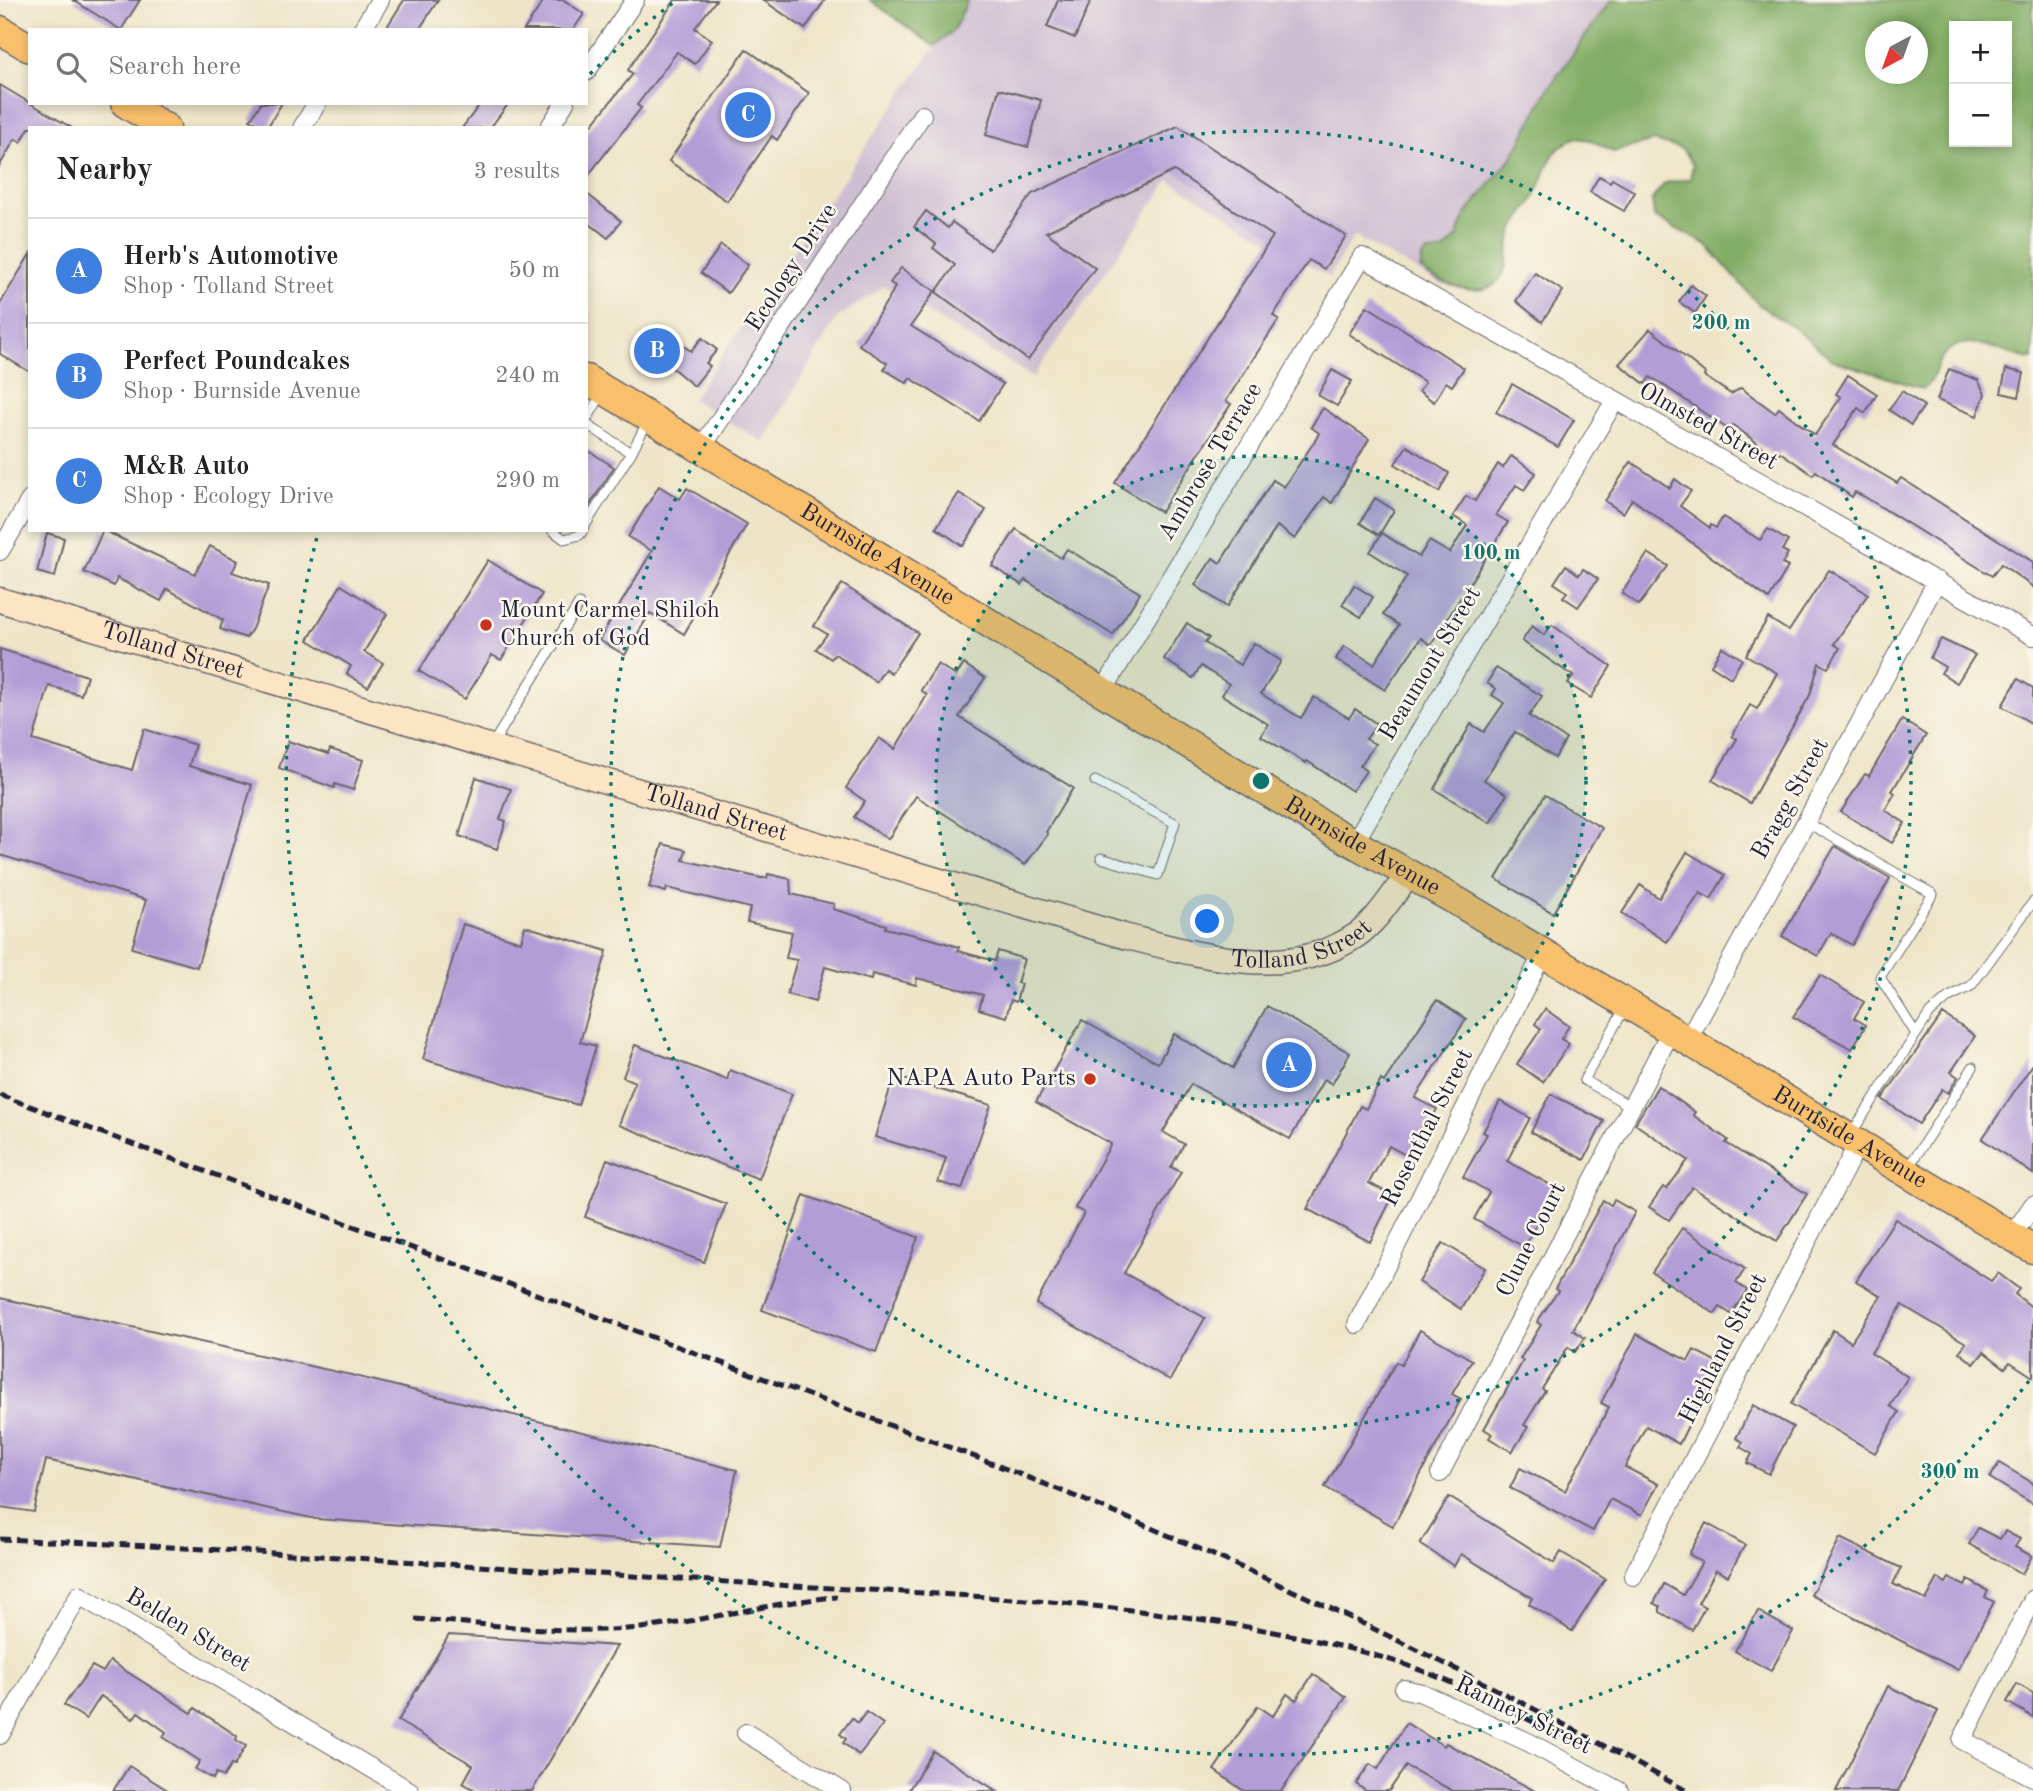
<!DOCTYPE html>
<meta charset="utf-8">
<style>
:root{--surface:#fff;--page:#f2f2f2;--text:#222;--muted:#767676;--line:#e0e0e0;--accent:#7c3aed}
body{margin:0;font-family:"Old Standard TT",serif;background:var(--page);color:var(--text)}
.controls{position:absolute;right:21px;top:21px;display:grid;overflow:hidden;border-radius:0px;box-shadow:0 4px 10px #0003}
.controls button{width:63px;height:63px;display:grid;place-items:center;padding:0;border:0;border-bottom:2px solid var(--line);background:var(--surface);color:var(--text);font:35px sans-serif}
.compass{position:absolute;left:1865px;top:21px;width:63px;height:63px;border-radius:50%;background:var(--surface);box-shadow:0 4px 10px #0003;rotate:221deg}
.you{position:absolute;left:1208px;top:922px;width:24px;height:24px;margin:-18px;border:5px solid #fff;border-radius:50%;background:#1a73e8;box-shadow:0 0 0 10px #1a73e833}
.badge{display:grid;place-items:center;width:46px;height:46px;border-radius:50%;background:var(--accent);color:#fff;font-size:23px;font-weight:700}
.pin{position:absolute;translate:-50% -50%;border:4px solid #fff;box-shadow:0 2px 7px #0006}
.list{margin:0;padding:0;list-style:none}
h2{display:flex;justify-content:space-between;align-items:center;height:91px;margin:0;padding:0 28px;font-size:30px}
h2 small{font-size:23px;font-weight:400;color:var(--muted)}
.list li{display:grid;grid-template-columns:46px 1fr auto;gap:21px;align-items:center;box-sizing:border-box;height:105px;padding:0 28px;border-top:2px solid var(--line)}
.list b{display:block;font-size:26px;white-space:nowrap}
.list p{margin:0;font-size:23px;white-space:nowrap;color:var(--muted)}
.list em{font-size:23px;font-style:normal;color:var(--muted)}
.icon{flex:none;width:38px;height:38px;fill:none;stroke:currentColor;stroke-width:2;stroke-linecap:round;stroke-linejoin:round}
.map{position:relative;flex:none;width:2033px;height:1791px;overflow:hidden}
.search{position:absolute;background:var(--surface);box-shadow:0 4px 10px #0003;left:28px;top:28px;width:560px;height:77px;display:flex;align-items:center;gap:18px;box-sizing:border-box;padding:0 24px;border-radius:0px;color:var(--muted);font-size:26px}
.panel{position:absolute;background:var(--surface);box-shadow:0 4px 10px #0003;left:28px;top:126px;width:560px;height:406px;border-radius:0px}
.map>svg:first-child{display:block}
</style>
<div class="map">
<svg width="2033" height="1791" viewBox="0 0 2033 1791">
<rect width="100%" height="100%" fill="#fbf7ec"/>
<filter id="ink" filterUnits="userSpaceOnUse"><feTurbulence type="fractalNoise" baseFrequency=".0143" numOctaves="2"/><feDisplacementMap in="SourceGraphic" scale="14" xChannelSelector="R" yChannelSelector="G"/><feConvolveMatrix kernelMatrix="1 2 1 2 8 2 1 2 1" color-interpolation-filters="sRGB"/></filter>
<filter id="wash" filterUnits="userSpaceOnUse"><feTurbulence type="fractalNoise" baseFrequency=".00686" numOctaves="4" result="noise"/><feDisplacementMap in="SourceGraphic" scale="28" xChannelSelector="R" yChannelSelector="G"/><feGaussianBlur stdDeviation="1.57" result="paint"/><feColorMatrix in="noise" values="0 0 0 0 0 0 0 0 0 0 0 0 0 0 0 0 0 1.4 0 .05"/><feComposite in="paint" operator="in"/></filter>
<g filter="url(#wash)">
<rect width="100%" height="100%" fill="#eee5c8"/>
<polygon fill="#cebed1" points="968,0 1611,0 1548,89 1513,156 1474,205 1457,237 1447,249 1431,251 1430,276 1445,283 1444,286 1354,236 1329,277 1169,180 1033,377 884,286 837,318 763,442 692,399 935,46 953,31"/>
<g fill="#82ad65" stroke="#526850" stroke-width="2" fill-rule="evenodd">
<polygon points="870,0 968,0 953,31 934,46"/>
<path d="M1611,0h422v359c-29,-2 -67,-33 -91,-2 -8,10 -7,26 -19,32l-90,-29 -35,-29 -40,-27 -52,-60 -52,-27 -2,-18 13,-16 25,-4 3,-14 -11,-16 -28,-8 -41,11 -22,-12 -16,-2c-31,13 -28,40 -43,64 -7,11 -16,20 -20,32 -4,13 -3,30 -10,42 -17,28 -63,7 -82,-7l2,-11 5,-6 16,-1 14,-14 9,-23 47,-58 35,-67zM1954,26h53v116h-53zM1876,32h42v42h-42z"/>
</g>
<g id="blocks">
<g fill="#b39dd7">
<polygon points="73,0 140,0 121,30"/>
<polygon points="404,0 438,0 419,30 385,30"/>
<polygon points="544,0 564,0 584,14 573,30 524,30"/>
<polygon points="675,0 716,0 695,28 712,40 695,64 677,52 637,105 641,108 586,178 586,132 633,74 628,70"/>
<polygon points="763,0 825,0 805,29"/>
<polygon points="1058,0 1091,0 1075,38 1047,27"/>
<polygon points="746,49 809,93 777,140 772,136 727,201 669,161"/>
<polygon points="0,85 30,103 72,128 29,128 21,142 15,139 0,165"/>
<polygon points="999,89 1041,100 1028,147 986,135"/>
<polygon points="261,103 282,103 267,128 250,120"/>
<polygon points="481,103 509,103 490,128 462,128"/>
<polygon points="1178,126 1346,236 1324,269 1309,260 1273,316 1279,319 1226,401 1231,404 1161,512 1115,483 1273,236 1174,171 1046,232 1095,268 1028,360 936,292 955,265 933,248 936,244 914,227 926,211 948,228 952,222 990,250 1032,194"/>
<polygon points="1599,176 1610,182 1612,179 1635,192 1624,211 1590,192"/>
<polygon points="586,193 621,221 608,238 586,221"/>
<polygon points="721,245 748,265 728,293 701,273"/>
<polygon points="30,254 30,372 0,354 0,304"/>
<polygon points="901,268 935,291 911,326 1003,384 979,421 910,378 907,383 884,369 887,363 859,345 892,293 895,286 890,283"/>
<polygon points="1535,273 1563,291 1542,322 1516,301"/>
<polygon points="1691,285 1706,296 1695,313 1679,302"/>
<polygon points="1367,306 1464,368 1452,386 1446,382 1434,402 1419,391 1425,382 1349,334"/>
<polygon points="658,329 691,351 702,338 717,350 706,363 710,366 694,386 664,361 657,371 637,357"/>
<polygon points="1650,329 1705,373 1704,376 1731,394 1741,388 1775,413 1779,408 1815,435 1841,397 1836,394 1848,375 1877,394 1865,413 1858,408 1833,445 1897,483 1901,478 2033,562 2033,587 2001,564 1992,576 1865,497 1855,492 1852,497 1816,471 1813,475 1780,452 1776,457 1733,425 1729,430 1656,380 1650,377 1645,384 1619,364"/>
<polygon points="1949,369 1978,380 1985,394 1977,416 1937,400"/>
<polygon points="2006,369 2024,373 2019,397 2001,393"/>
<polygon points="1332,370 1352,381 1337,406 1318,395"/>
<polygon points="1512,384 1574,420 1558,447 1496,412"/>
<polygon points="1902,391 1924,406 1911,425 1889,410"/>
<polygon points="1323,408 1369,439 1332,503 1324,497 1295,539 1277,526 1227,607 1195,585 1213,558 1220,563 1273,480 1284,487 1316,439 1319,433 1311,427"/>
<polygon points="1407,446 1449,473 1439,492 1395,464"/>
<polygon points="586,449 614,467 586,511"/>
<polygon points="1511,456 1536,473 1524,490 1516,485 1496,515 1508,522 1431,645 1421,638 1385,690 1336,659 1344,646 1374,664 1399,625 1383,615 1407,576 1370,552 1382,533 1419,557 1429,541 1450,553 1467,525 1453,516 1466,496 1475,501 1498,464 1503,468"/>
<polygon points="1631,462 1670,488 1675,479 1691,491 1680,506 1710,528 1711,525 1716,528 1723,517 1760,540 1768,529 1788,541 1782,550 1788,553 1782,564 1788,567 1769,599 1632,499 1623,513 1605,501"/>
<polygon points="659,486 680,499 687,488 747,524 684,634 650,613 625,655 599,640 652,551 628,537"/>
<polygon points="959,493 986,510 963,546 936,528"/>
<polygon points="1375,498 1394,510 1379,535 1360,523"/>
<polygon points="1016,529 1061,558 1067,549 1140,593 1113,635 1025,580 1022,585 992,566"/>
<polygon points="103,530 195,574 210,546 238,561 232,572 269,585 252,629 246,638 220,629 223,620 167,589 161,601 117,578 114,586 84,572"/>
<polygon points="47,533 64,538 55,577 37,572"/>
<polygon points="1648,553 1668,566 1639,605 1622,593"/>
<polygon points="488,560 542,594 501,660 492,655 465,699 419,671"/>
<polygon points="1566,565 1579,575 1583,569 1598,579 1578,607 1563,597 1567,592 1554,583"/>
<polygon points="1829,570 1868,594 1834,644 1840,648 1828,668 1819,663 1810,695 1750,803 1712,780 1737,739 1732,736 1750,705 1757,709 1777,673 1746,655 1768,618 1789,631"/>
<polygon points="842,584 918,633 891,673 885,669 876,682 835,654 831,659 816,649 827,634 814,626"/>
<polygon points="341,585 387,614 364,652 383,663 368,687 347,674 351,666 308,640"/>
<polygon points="1354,585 1373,597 1361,617 1342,605"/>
<polygon points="1187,623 1209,638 1205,643 1240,665 1254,643 1281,661 1261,694 1301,718 1314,697 1349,718 1355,709 1377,724 1366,739 1375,744 1360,766 1366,771 1352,791 1307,761 1306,763 1261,736 1268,724 1222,695 1229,684 1201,666 1193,678 1164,659"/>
<polygon points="1552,625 1611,666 1591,698 1568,684 1573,676 1522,641 1532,626 1544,635"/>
<polygon points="1941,639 1975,655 1957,683 1941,673 1945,667 1930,658"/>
<polygon points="1722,647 1742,659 1731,678 1711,665"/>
<polygon points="0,649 87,676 81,695 49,686 33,740 132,770 144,729 195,745 189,766 252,785 197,967 132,948 146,900 0,855"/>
<polygon points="938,664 956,676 964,664 985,678 959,717 1073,788 1046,832 1048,834 1025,865 916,796 888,839 854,817 865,801 846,788 879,738 895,749 927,695 921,690"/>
<polygon points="1496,668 1542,696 1529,716 1566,739 1555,758 1515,732 1484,780 1507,794 1490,823 1434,789 1471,724 1484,732 1504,703 1492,695 1496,689 1487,683"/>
<polygon points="2018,679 2033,688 2033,724 2002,706"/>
<polygon points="1902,720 1926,735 1892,791 1895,793 1885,810 1905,823 1892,843 1841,812 1865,774 1869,776"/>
<polygon points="288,741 328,754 330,749 363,760 353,790 335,784 334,788 279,768"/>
<polygon points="476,777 511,789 500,819 506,821 497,849 459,836"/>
<polygon points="1545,795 1602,828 1553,913 1496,879"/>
<polygon points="663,844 686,850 683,860 761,878 767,878 768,874 790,879 791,894 834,904 833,909 886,925 885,928 932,939 959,947 958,951 995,961 998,951 1024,959 1017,983 1021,984 1016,1002 1011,1000 1006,1017 979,1009 983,995 917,978 916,985 872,974 871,980 825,967 815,1002 787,994 797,960 786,958 792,932 747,922 750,908 667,888 666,892 649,887"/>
<polygon points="1835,846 1890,878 1852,945 1831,933 1818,956 1782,936"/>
<polygon points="1687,852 1725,875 1711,899 1700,893 1667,942 1622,913 1640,885 1659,898"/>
<polygon points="463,924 521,942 525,926 607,951 580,1042 596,1046 578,1105 423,1059"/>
<polygon points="1820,975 1864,1002 1854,1018 1866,1025 1852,1049 1793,1017"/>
<polygon points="1437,1000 1466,1019 1415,1098 1437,1109 1411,1158 1389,1146 1369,1183 1393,1196 1370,1242 1307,1209 1360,1106 1366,1109 1381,1080 1384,1082"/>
<polygon points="1267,1006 1350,1053 1332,1084 1324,1079 1290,1139 1191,1084 1163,1132 1184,1144 1171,1167 1181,1172 1124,1273 1205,1318 1170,1380 1036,1304 1084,1213 1075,1208 1111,1144 1036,1102 1082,1020 1158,1063 1174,1034 1233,1068"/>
<polygon points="1545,1009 1569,1026 1561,1039 1569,1044 1543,1082 1517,1064 1541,1029 1535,1024"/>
<polygon points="1943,1014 1975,1036 1951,1072 1958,1077 1948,1093 1942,1089 1919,1124 1882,1099"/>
<polygon points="635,1045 727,1080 730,1070 792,1094 759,1179 619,1125 635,1082 623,1077"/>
<polygon points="2033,1064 2033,1174 1982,1139"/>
<polygon points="894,1076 991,1105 962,1189 938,1182 946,1158 875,1137"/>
<polygon points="1658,1086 1695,1112 1693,1115 1728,1140 1726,1143 1807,1194 1777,1241 1692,1187 1669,1220 1649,1207 1663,1187 1667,1189 1688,1160 1635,1124"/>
<polygon points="1551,1094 1604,1121 1584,1160 1531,1132"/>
<polygon points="1500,1101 1530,1118 1507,1161 1556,1188 1524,1247 1474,1219 1489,1192 1463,1177 1487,1134 1483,1132"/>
<polygon points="607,1159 726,1204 704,1262 585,1217"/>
<polygon points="804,1195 918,1237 876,1352 762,1310"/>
<polygon points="1603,1200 1611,1205 1614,1200 1635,1212 1573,1330 1585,1338 1575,1352 1568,1347 1542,1389 1545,1391 1524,1425 1528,1427 1512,1452 1489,1438 1492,1434 1484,1429 1523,1361 1520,1359 1541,1325 1537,1322 1558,1291 1555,1289"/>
<polygon points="1895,1219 1991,1281 1998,1273 2019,1289 2015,1294 2033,1308 2033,1377 2010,1362 2005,1368 1984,1352 1974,1364 1959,1352 1966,1343 1902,1305 1871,1353 1908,1377 1890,1406 1899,1412 1875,1453 1791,1404 1833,1330 1851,1342 1881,1296 1856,1281"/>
<polygon points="1682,1228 1745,1269 1736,1283 1747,1290 1731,1314 1720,1307 1715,1314 1652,1272"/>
<polygon points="1443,1243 1485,1268 1461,1309 1419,1282"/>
<polygon points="0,1298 351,1375 737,1470 720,1547 316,1519 46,1460 34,1512 0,1507"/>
<polygon points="1420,1330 1472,1360 1452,1394 1461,1399 1393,1526 1325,1487 1396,1362 1401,1365"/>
<polygon points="1637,1334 1688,1361 1694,1350 1719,1363 1679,1444 1646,1426 1625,1467 1658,1484 1642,1515 1610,1499 1593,1531 1510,1488 1520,1468 1565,1491 1609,1407 1601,1403"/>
<polygon points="1753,1405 1793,1427 1769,1474 1747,1463 1752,1454 1740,1447 1743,1442 1736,1438"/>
<polygon points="1999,1463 2033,1483 2033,1504 1990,1478"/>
<polygon points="1449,1497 1554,1563 1561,1552 1605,1579 1572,1631 1529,1604 1532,1598 1461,1554 1454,1566 1420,1544"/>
<polygon points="1706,1523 1745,1545 1728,1576 1716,1570 1698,1603 1705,1607 1692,1630 1660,1612 1660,1606 1654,1603 1664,1584 1683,1595 1702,1562 1689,1554"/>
<polygon points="1978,1528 2000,1539 2005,1531 2020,1539 2015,1547 2032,1556 2022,1574 1969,1544"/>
<polygon points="1840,1538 1901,1568 1893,1584 1926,1600 1938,1578 1946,1583 1949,1578 1965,1586 1968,1580 1988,1591 1985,1597 1994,1602 1958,1670 1811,1595"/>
<polygon points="1758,1611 1793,1631 1771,1671 1735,1651"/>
<polygon points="449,1635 617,1646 532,1791 477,1791 463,1783 473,1765 398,1721"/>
<polygon points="110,1661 192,1713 195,1708 237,1736 236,1740 246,1746 234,1766 231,1765 223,1777 216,1773 213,1779 195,1769 200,1761 163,1737 166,1732 138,1712 133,1719 101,1696 86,1719 64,1705 92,1666 103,1672"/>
<polygon points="1313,1674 1346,1697 1281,1791 1244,1791 1214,1770 1258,1706 1273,1716 1287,1694 1296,1700"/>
<polygon points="2017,1684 2033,1693 2033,1717 2007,1702"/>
<polygon points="1888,1686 1938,1711 1898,1791 1836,1791"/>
<polygon points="866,1712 883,1724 859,1755 843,1743 846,1739 840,1734 852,1718 858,1723"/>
<polygon points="1406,1723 1444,1746 1446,1743 1535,1791 1453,1791 1406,1766 1389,1791 1366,1791 1356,1784 1370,1764 1378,1769"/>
<polygon points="933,1751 997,1791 908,1791"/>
<polygon points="129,1766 169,1791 113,1791"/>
</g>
</g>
</g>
<g filter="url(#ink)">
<use href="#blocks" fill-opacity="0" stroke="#69666c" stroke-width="2"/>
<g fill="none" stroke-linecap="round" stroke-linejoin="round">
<defs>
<g id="lane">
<polyline points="586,421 603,392"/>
<polyline points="586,424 631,453 648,421"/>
<polyline points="586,524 631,453"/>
<polyline points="552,530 564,539 580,535 583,530"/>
<polyline points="492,745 579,604"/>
<polyline points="1095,781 1175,823 1158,875 1101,858"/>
<polyline points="1806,822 1933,894 1880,977 1916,1034"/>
<polyline points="1626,1006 1584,1080 1630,1106"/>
<polyline points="1851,1134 1930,1013 1949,997 1971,986 2033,902"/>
<polyline points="1908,1168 1973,1067"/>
</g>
<g id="street">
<polyline points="362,30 380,0"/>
<polyline points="586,72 635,0"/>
<polyline points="302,128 317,103"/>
<polyline points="549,128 565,103"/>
<polyline points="702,447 922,115"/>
<polyline points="0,551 30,500"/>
<polyline points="1103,691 1362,257 2033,636"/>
<polyline points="1354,843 1614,402"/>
<polyline points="1687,1041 1937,581"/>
<polyline points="2012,1236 2033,1205"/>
<polyline points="1357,1324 1543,953"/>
<polyline points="1440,1473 1671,1031"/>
<polyline points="1633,1576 1858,1144"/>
<polyline points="2033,1599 1962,1740 2033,1777"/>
<polyline points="1404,1689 1422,1693 1530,1743 1619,1791"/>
<polyline points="746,1733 842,1791"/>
<polyline points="0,1735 79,1595 410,1791"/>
</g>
<g id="secondary">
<path id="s1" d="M0,600l1124,336c76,19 162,47 233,-1 21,-15 36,-41 52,-61"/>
</g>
<g id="primary">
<polyline points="0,30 30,48"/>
<polyline points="125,103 166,128"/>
<path id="s2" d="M586,379l743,450 131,74 573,346"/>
</g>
</defs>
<use href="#lane" stroke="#69666c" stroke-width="11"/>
<use href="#street" stroke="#69666c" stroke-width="20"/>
<use href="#secondary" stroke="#69666c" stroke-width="27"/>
<use href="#primary" stroke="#69666c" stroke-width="31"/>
<use href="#lane" stroke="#fff" stroke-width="9"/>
<use href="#street" stroke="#fff" stroke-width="18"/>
<use href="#secondary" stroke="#fce5c4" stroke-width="24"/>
<use href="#primary" stroke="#f8bf6c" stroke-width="28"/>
<g stroke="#22223b" stroke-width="5" stroke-dasharray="10 5" stroke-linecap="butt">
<path d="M0,1095l970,360c247,94 486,208 717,336"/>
<path d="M0,1539c248,10 496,29 743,44 211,13 428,16 634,73 73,20 138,59 207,90"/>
<path d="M415,1619c74,5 151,16 226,9 66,-7 130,-26 196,-31"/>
</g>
</g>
</g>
<circle cx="1261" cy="781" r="325" fill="#0f766e" fill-opacity=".12"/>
<g fill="none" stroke="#0f766e" stroke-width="3.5" stroke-dasharray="3.5 7">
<circle cx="1261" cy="781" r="325"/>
<circle cx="1261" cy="781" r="650"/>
<path d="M2029 1381A975 975 0 0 1 317 537M590 74A975 975 0 0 1 674 2"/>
</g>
<g fill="#c8321e" stroke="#fbf7ec" stroke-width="2.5">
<circle cx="486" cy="625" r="7"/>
<circle cx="1090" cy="1079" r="7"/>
</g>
<g text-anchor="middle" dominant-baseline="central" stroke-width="5" stroke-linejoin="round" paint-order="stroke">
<g font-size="24" fill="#22223b" stroke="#fbf7ec">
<text transform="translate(792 268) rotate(-57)">Ecology Drive</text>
<text transform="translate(1708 427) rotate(29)">Olmsted Street</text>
<text transform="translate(1211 462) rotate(-59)">Ambrose Terrace</text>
<text stroke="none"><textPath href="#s2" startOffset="340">Burnside Avenue</textPath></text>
<text stroke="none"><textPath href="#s1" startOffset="180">Tolland Street</textPath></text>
<text transform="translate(1431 664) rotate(-59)">Beaumont Street</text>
<text transform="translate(1791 799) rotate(-61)">Bragg Street</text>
<text stroke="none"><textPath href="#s1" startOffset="747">Tolland Street</textPath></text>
<text stroke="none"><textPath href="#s2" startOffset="906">Burnside Avenue</textPath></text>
<text stroke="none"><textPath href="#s1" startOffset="1356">Tolland Street</textPath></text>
<text transform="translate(1428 1128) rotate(-63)">Rosenthal Street</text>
<text stroke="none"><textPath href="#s2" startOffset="1474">Burnside Avenue</textPath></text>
<text transform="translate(1532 1240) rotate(-63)">Clune Court</text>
<text transform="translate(1724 1349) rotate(-63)">Highland Street</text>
<text transform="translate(188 1631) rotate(31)">Belden Street</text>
<text transform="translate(1523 1716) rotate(26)">Ranney Street</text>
</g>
<g font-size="24" fill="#22223b" stroke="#fbf7ec" text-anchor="start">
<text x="500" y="611">Mount Carmel Shiloh<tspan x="500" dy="28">Church of God</tspan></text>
<text x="1076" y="1079" text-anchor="end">NAPA Auto Parts</text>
</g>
</g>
<circle cx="1261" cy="781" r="10" fill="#0f766e" stroke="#fbf7ec" stroke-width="3.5"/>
<g font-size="21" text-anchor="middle" font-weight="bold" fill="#0f766e" stroke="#fbf7ec" stroke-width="5" stroke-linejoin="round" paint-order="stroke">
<text x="1721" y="329">200 m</text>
<text x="1491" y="559">100 m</text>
<text x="1950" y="1478">300 m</text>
</g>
</svg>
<div class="controls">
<button>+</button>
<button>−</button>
</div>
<svg class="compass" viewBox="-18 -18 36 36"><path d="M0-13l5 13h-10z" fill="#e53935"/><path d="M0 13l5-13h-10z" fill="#767676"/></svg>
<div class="you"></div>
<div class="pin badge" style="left:1289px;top:1065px;background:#3f7fe0">A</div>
<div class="pin badge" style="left:657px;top:351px;background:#3f7fe0">B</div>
<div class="pin badge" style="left:748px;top:115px;background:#3f7fe0">C</div>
<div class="search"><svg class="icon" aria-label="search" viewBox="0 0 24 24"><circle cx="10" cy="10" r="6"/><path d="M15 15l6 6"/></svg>Search here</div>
<section class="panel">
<h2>Nearby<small>3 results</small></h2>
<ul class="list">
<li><span class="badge" style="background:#3f7fe0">A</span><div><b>Herb's Automotive</b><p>Shop · Tolland Street</p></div><em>50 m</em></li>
<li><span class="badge" style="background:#3f7fe0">B</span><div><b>Perfect Poundcakes</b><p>Shop · Burnside Avenue</p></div><em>240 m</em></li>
<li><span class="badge" style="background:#3f7fe0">C</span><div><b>M&amp;R Auto</b><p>Shop · Ecology Drive</p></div><em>290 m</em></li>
</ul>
</section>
</div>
